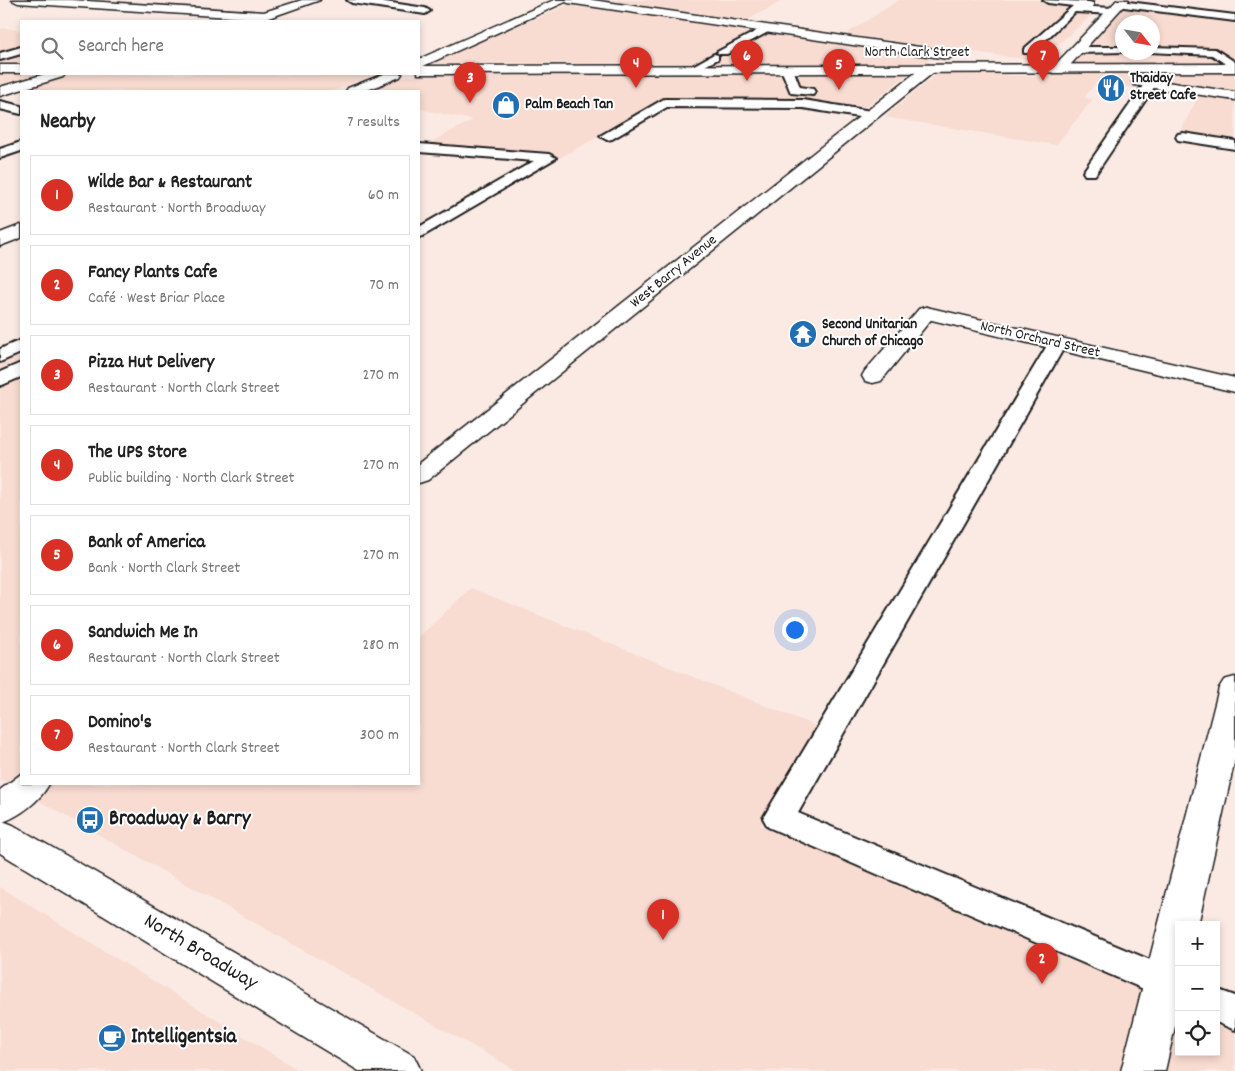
<!DOCTYPE html>
<meta charset="utf-8">
<style>
:root{--surface:#fff;--page:#f6f6f6;--text:#222;--muted:#767676;--line:#e0e0e0;--accent:#d93025}
body{margin:0;font-family:Dekko,sans-serif;background:var(--page);color:var(--text)}
.controls{position:absolute;right:15px;bottom:15px;display:grid;overflow:hidden;border-radius:0px;box-shadow:0 2px 8px #0003}
.controls button{width:45px;height:45px;display:grid;place-items:center;padding:0;border:0;border-bottom:1px solid var(--line);background:var(--surface);color:var(--text);font:25px sans-serif}
.compass{position:absolute;left:1115px;top:15px;width:45px;height:45px;border-radius:50%;background:var(--surface);box-shadow:0 2px 8px #0003;rotate:121deg}
.you{position:absolute;left:794px;top:629px;width:18px;height:18px;margin:-12px;border:4px solid #fff;border-radius:50%;background:#1a73e8;box-shadow:0 0 0 8px #1a73e833}
.badge{display:grid;place-items:center;width:32px;height:32px;border-radius:50%;background:var(--accent);color:#fff;font-size:16px;font-weight:700}
.pin{position:absolute;translate:-50% -41px;filter:drop-shadow(0 1px 2px #0008)}
.pin::after{content:'';position:absolute;top:26px;width:18px;height:15px;background:inherit;clip-path:polygon(0 0,100% 0,50% 100%)}
.list{margin:0;padding:0;list-style:none}
h2{display:flex;justify-content:space-between;align-items:center;height:65px;margin:0;padding:0 20px;font-size:21px}
h2 small{font-size:16px;font-weight:400;color:var(--muted)}
.list li{display:grid;grid-template-columns:32px 1fr auto;gap:15px;align-items:center;box-sizing:border-box;height:80px;margin:0 10px 10px;padding:0 10px;border:1px solid var(--line);border-radius:0px}
.list b{display:block;font-size:19px;white-space:nowrap}
.list p{margin:0;font-size:16px;white-space:nowrap;color:var(--muted)}
.list em{font-size:16px;font-style:normal;color:var(--muted)}
.icon{flex:none;width:28px;height:28px;fill:none;stroke:currentColor;stroke-width:2;stroke-linecap:round;stroke-linejoin:round}
.map{position:relative;flex:none;width:1235px;height:1071px;overflow:hidden}
.search{position:absolute;background:var(--surface);box-shadow:0 2px 8px #0003;left:20px;top:20px;width:400px;height:55px;display:flex;align-items:center;gap:12px;box-sizing:border-box;padding:0 18px;border-radius:0px;color:var(--muted);font-size:19px}
.panel{position:absolute;background:var(--surface);box-shadow:0 2px 8px #0003;left:20px;top:90px;width:400px;height:695px;border-radius:0px}
.map>svg:first-child{display:block}
</style>
<div class="map">
<svg width="1235" height="1071" viewBox="0 0 1235 1071">
<rect width="100%" height="100%" fill="#fbeae4"/>
<filter id="ink" filterUnits="userSpaceOnUse"><feTurbulence type="fractalNoise" baseFrequency=".02" numOctaves="2"/><feDisplacementMap in="SourceGraphic" scale="10" xChannelSelector="R" yChannelSelector="G"/><feConvolveMatrix kernelMatrix="1 2 1 2 8 2 1 2 1" color-interpolation-filters="sRGB"/></filter>
<g filter="url(#ink)">
<g fill="#f8dbd1" fill-rule="evenodd">
<polygon points="607,0 784,0 747,20"/>
<polygon points="899,0 1049,0 1101,7 1039,61 846,34"/>
<path d="M1120,4l115,14v126l-57,-8 20,-39 -102,-15 -12,16 9,1 -37,46 -172,-28 53,-43 114,2zM1122,22h30v30h-30z"/>
<polygon points="568,5 930,57 928,63 431,63"/>
<polygon points="6,28 21,31 21,62 0,62 0,29"/>
<polygon points="0,74 45,74 0,88"/>
<polygon points="75,74 111,74 373,75 333,91 22,91"/>
<polygon points="908,74 861,111 790,99 662,102 559,158 425,145 473,120 419,109 419,91 373,91 407,76"/>
<polygon points="21,350 21,784 419,784 419,637 471,588 821,728 761,825 1179,1005 1179,1052 1216,1052 1216,1021 1235,1029 1235,1071 517,1071 0,779 0,360"/>
<polygon points="0,887 300,1071 0,1071"/>
</g>
<g fill="none" stroke-linecap="round" stroke-linejoin="round">
<defs>
<g id="service">
<polygon points="347,0 372,0 425,8 430,11 425,14 352,3"/>
<polygon points="1043,0 1089,2 1093,3 1093,7 1113,8 1118,11 1113,14 1075,12 1032,53 1024,53 1024,49 1073,6 1048,3"/>
<polygon points="1120,1 1235,15 1235,21 1116,6 1116,2"/>
<polygon points="766,26 770,27 770,31 727,54 719,54 717,52"/>
<polygon points="21,47 21,54 0,60 0,53"/>
<polygon points="1076,47 1122,47 1122,52 1125,52 1076,53 1072,52 1072,48"/>
<polygon points="1152,47 1215,49 1235,62 1235,70 1212,55 1149,52 1152,52"/>
<polygon points="714,54 718,55 718,59 693,72 687,69"/>
<polygon points="787,66 793,69 800,87 813,89 815,92 813,95 791,93 781,69"/>
<polygon points="1151,79 1157,83 1095,175 1085,175 1083,172 1085,169 1147,80"/>
<polygon points="664,99 803,100 871,111 877,115 871,119 803,108 667,107 612,139 607,140 600,136"/>
<polygon points="0,101 21,106 21,114 0,109"/>
<polygon points="1183,133 1235,141 1235,149 1178,140 1176,137 1178,134"/>
<polygon points="21,142 21,151 0,158 0,149"/>
<polygon points="419,144 549,154 556,158 421,237 419,236 419,227 534,161 419,152"/>
<polygon points="1057,338 1064,340 1066,344 798,813 1179,972 1179,1002 1176,1003 768,827 763,818 1048,344 1050,340"/>
<polygon points="21,340 21,353 0,362 0,349"/>
<polygon points="21,363 21,377 0,386 0,372"/>
<polygon points="1216,989 1235,996 1235,1030 1216,1022"/>
</g>
<polygon id="pedestrian" points="926,307 933,309 936,313 933,317 881,381 873,383 865,381 862,376 865,371 919,309"/>
<g id="minor">
<polygon points="12,0 71,0 264,12 302,0 320,0 260,21 243,21 245,18 18,3"/>
<polygon points="554,0 570,0 419,68 419,59"/>
<polygon points="1117,0 1129,0 1063,73 1053,73 1051,70 1053,67"/>
<polygon points="929,65 936,69 934,72 428,480 419,483 419,463 924,66"/>
<polygon points="45,74 65,74 63,77 0,96 0,87"/>
<polygon points="384,74 402,74 400,77 365,91 346,91 348,88"/>
<polygon points="21,225 21,238 0,246 0,233"/>
<polygon points="926,307 1235,378 1235,392 919,317 916,313 919,309"/>
<polygon points="1235,677 1235,759 1198,925 1179,925 1179,1009 1165,1071 1121,1071 1219,688 1224,680"/>
<path d="M21,774v10h28c-9,17 -30,33 -49,39v-33z"/>
</g>
<g id="secondary">
<polygon points="562,0 592,0 948,51 955,55 948,59 568,3"/>
<polygon points="1235,64 1235,72 419,74 418,74 419,66"/>
<rect x="0" y="65" width="21" height="8"/>
<polygon points="1139,78 1235,92 1235,100 1134,85 1132,82"/>
<polygon points="0,820 13,825 414,1056 421,1071 359,1071 0,853"/>
</g>
</defs>
<use href="#service" stroke="#1c1c1c" stroke-width="4"/>
<use href="#pedestrian" stroke="#1c1c1c" stroke-width="3"/>
<use href="#minor" stroke="#1c1c1c" stroke-width="3"/>
<use href="#secondary" stroke="#1c1c1c" stroke-width="3"/>
<use href="#service" fill="#fff" fill-rule="evenodd"/>
<use href="#pedestrian" fill="#fff" fill-rule="evenodd"/>
<use href="#minor" fill="#fff" fill-rule="evenodd"/>
<use href="#secondary" fill="#fff" fill-rule="evenodd"/>
</g>
</g>
<defs>
<symbol id="restaurant-disc" viewBox="-11 -11 22 22"><circle r="9.5" fill="#1f6fb2" stroke="#fff"/><path d="M-5-6h1v4h1v-4h1v4h1v-4h1v5L-1.5 .5V6h-2V.5L-5-1ZM5-6V6H3V1.5H1.5Q1.5-4 5-6Z" fill="#fff"/></symbol>
<symbol id="shop-disc" viewBox="-11 -11 22 22"><circle r="9.5" fill="#1f6fb2" stroke="#fff"/><path d="M-5-2.5h2.3a2.7 3.5 0 0 1 5.4 0H5L5.5 6h-11ZM-1.5-2.5h3a1.5 2.3 0 0 0-3 0Z" fill="#fff"/></symbol>
<symbol id="temple-disc" viewBox="-11 -11 22 22"><circle r="9.5" fill="#1f6fb2" stroke="#fff"/><path d="M0-6L5-2H3V0L6.5 2.5H4V6H1.5V3h-3V6H-4V2.5H-6.5L-3 0V-2H-5Z" fill="#fff"/></symbol>
<symbol id="bus-disc" viewBox="-11 -11 22 22"><circle r="9.5" fill="#1f6fb2" stroke="#fff"/><path d="M-5-6H5V4H4V6H2V4H-2V6H-4V4H-5ZM-3.5-4V0h7V-4ZM-3.5 1.2v1.5H-2V1.2ZM2 1.2v1.5H3.5V1.2Z" fill="#fff"/></symbol>
<symbol id="cafe-disc" viewBox="-11 -11 22 22"><circle r="9.5" fill="#1f6fb2" stroke="#fff"/><path d="M-5.5-4.5H6V0H3Q3 3.5 0 3.5H-2.5Q-5.5 3.5-5.5 0ZM3-3.2v2h1.7v-2ZM-6 4.5H4V6H-6Z" fill="#fff"/></symbol>
</defs>
<g fill-rule="evenodd">
<use href="#restaurant-disc" x="1095" y="72" width="32" height="32"/>
<use href="#shop-disc" x="490" y="89" width="32" height="32"/>
<use href="#temple-disc" x="787" y="318" width="32" height="32"/>
<use href="#bus-disc" x="74" y="804" width="32" height="32"/>
<use href="#cafe-disc" x="96" y="1022" width="32" height="32"/>
</g>
<g text-anchor="middle" dominant-baseline="central" stroke-width="4" stroke-linejoin="round" paint-order="stroke">
<g font-size="15" fill="#1c1c1c" stroke="#fff">
<text x="917" y="53">North Clark Street</text>
<text transform="translate(674 272) rotate(-39)">West Barry Avenue</text>
<text transform="translate(1040 340) rotate(13)">North Orchard Street</text>
</g>
<g font-size="15" font-weight="bold" fill="#1c1c1c" stroke="#fff" text-anchor="start">
<text x="1130" y="79">Thaiday<tspan x="1130" dy="17">Street Cafe</tspan></text>
<text x="525" y="105">Palm Beach Tan</text>
<text x="822" y="325">Second Unitarian<tspan x="822" dy="17">Church of Chicago</tspan></text>
</g>
<g font-size="21" font-weight="bold" fill="#1c1c1c" stroke="#fff" text-anchor="start">
<text x="109" y="820">Broadway &amp; Barry</text>
<text x="131" y="1038">Intelligentsia</text>
</g>
<g font-size="21" fill="#1c1c1c" stroke="#fff">
<text transform="translate(200 953) rotate(31)">North Broadway</text>
</g>
</g>
</svg>
<div class="controls">
<button>+</button>
<button>−</button>
<button><svg class="icon" aria-label="locate" viewBox="0 0 24 24"><circle cx="12" cy="12" r="6"/><path d="M12 2v4M12 18v4M2 12h4M18 12h4"/></svg></button>
</div>
<svg class="compass" viewBox="-18 -18 36 36"><path d="M0-13l5 13h-10z" fill="#e53935"/><path d="M0 13l5-13h-10z" fill="#767676"/></svg>
<div class="you"></div>
<div class="pin badge" style="left:663px;top:940px">1</div>
<div class="pin badge" style="left:1042px;top:984px">2</div>
<div class="pin badge" style="left:470px;top:103px">3</div>
<div class="pin badge" style="left:636px;top:88px">4</div>
<div class="pin badge" style="left:839px;top:90px">5</div>
<div class="pin badge" style="left:747px;top:81px">6</div>
<div class="pin badge" style="left:1043px;top:81px">7</div>
<div class="search"><svg class="icon" aria-label="search" viewBox="0 0 24 24"><circle cx="10" cy="10" r="6"/><path d="M15 15l6 6"/></svg>Search here</div>
<section class="panel">
<h2>Nearby<small>7 results</small></h2>
<ul class="list">
<li><span class="badge">1</span><div><b>Wilde Bar &amp; Restaurant</b><p>Restaurant · North Broadway</p></div><em>60 m</em></li>
<li><span class="badge">2</span><div><b>Fancy Plants Cafe</b><p>Café · West Briar Place</p></div><em>70 m</em></li>
<li><span class="badge">3</span><div><b>Pizza Hut Delivery</b><p>Restaurant · North Clark Street</p></div><em>270 m</em></li>
<li><span class="badge">4</span><div><b>The UPS Store</b><p>Public building · North Clark Street</p></div><em>270 m</em></li>
<li><span class="badge">5</span><div><b>Bank of America</b><p>Bank · North Clark Street</p></div><em>270 m</em></li>
<li><span class="badge">6</span><div><b>Sandwich Me In</b><p>Restaurant · North Clark Street</p></div><em>280 m</em></li>
<li><span class="badge">7</span><div><b>Domino's</b><p>Restaurant · North Clark Street</p></div><em>300 m</em></li>
</ul>
</section>
</div>
